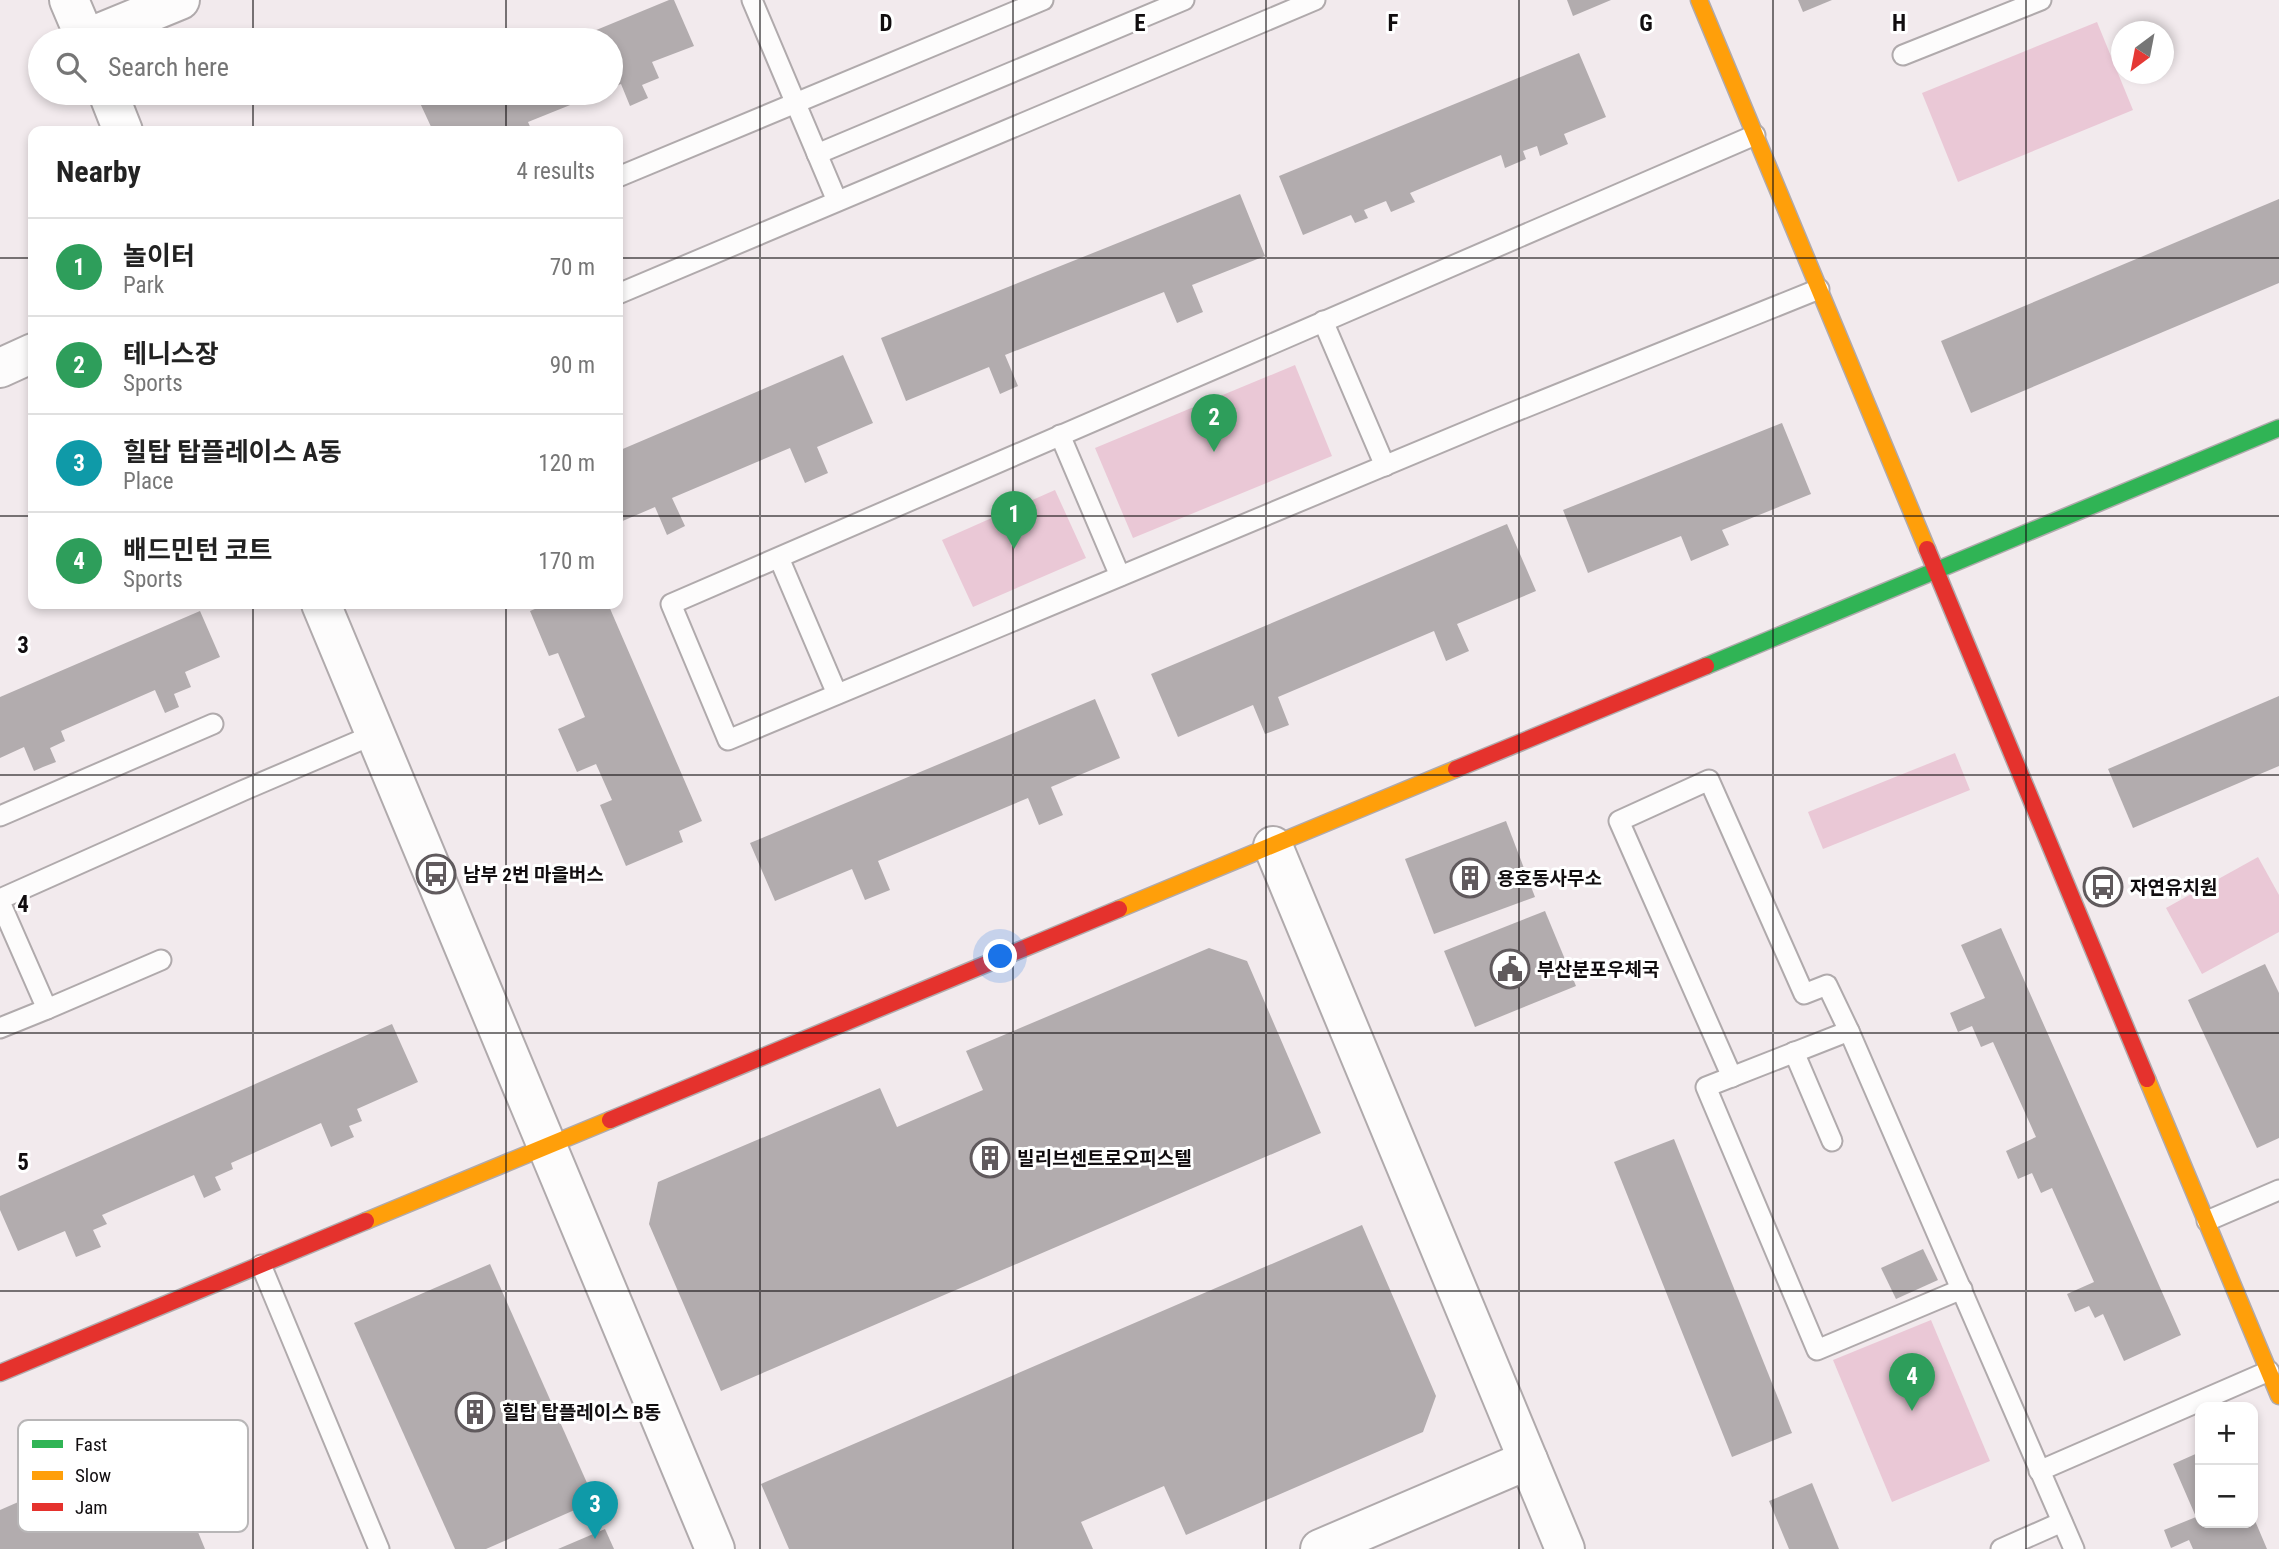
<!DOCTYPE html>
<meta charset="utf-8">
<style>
:root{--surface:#fff;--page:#f2f2f2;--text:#222;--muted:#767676;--line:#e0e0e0;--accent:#605a5d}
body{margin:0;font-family:"Roboto Condensed","Noto Sans KR",sans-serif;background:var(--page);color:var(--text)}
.controls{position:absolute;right:21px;bottom:21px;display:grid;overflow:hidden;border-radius:14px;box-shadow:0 4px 10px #0003}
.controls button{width:63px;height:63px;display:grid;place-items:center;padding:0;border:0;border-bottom:2px solid var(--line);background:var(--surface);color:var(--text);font:35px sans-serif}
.compass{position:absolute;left:2111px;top:21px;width:63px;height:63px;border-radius:50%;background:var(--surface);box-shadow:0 4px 10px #0003;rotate:212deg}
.you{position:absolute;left:1001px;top:957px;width:24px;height:24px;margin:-18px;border:5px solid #fff;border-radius:50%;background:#1a73e8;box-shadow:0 0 0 10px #1a73e833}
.badge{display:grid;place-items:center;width:46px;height:46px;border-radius:50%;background:var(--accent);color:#fff;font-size:23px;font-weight:700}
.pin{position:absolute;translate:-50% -58px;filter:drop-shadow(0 2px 4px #0008)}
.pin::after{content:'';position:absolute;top:37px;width:24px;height:21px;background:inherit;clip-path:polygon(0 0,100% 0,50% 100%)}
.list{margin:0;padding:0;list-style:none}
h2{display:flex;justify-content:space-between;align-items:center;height:91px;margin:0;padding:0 28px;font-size:30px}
h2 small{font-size:23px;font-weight:400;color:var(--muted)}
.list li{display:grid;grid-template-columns:46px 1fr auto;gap:21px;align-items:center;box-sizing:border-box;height:98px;padding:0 28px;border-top:2px solid var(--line)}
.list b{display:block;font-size:26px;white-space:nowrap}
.list p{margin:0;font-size:23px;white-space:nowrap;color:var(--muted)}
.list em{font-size:23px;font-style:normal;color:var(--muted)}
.icon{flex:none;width:38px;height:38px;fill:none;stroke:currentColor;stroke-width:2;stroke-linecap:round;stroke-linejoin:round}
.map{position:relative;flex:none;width:2279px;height:1549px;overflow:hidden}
.search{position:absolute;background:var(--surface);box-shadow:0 4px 10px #0003;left:28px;top:28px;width:595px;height:77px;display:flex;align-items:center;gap:18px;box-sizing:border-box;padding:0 24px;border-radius:38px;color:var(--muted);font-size:26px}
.panel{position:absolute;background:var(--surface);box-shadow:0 4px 10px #0003;left:28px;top:126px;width:595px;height:483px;border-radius:14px}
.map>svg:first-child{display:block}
</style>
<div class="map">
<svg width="2279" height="1549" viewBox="0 0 2279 1549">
<rect width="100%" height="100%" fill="#f2eaed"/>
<g fill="#eac8d6">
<polygon points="2097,22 2133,110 1958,182 1922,93"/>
<polygon points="1295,365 1332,456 1133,538 1095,448"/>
<polygon points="1055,490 1086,558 973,607 942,540"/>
<polygon points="1955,753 1970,790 1823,849 1808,812"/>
<polygon points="2258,857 2279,895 2279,932 2202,974 2166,908"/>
<polygon points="1931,1320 1990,1461 1892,1502 1833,1360"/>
</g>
<g fill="#b2acae">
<polygon points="669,0 674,0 694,46 652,62 659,78 642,85 648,98 630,106 621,84 611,88 611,40 572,40"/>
<polygon points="1567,0 1611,0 1573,16"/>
<polygon points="1798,0 1832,0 1803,12"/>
<polygon points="1579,53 1606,117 1564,134 1568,144 1540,156 1537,146 1523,151 1526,159 1505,168 1501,155 1410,193 1415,202 1391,212 1386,201 1364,210 1368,218 1355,223 1351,215 1303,235 1279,176"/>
<polygon points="444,93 600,93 528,122 532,131 433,131 420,103"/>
<polygon points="1240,194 1265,256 1192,285 1203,312 1177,323 1164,292 1005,355 1018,386 1000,394 989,367 906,401 881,338"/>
<polygon points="2279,199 2279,283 1971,413 1941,341"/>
<polygon points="843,355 873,423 817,447 828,473 805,483 790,448 672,498 685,526 667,535 655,507 618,523 618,451"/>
<polygon points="1782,423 1811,494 1722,530 1729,545 1691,561 1681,536 1588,573 1563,510"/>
<polygon points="1507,524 1536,591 1457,624 1469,651 1446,661 1434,631 1278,697 1289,725 1265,734 1253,705 1178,737 1151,674"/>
<polygon points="547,604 608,604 702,821 679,831 683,842 626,866 600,805 612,800 596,764 577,772 558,729 585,717 558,653 549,656 530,611"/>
<polygon points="200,611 220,657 185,672 191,687 174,694 179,707 165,713 155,690 61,731 65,741 50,748 56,762 43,767 34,771 24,747 0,758 0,697"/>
<polygon points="2279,696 2279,766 2133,828 2108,769"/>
<polygon points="1095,699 1120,758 1051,787 1063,815 1039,825 1028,798 878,861 890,890 865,900 852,869 775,901 750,843"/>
<polygon points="1506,821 1535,897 1434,934 1405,859"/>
<polygon points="1545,911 1576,986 1475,1027 1444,951"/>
<polygon points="2001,928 2181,1335 2124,1361 2103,1314 2095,1318 2089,1306 2075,1312 2067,1294 2094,1282 2052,1188 2041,1193 2032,1173 2018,1179 2006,1151 2036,1137 1993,1042 1981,1047 1972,1026 1958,1032 1950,1013 1985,998 1961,945"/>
<polygon points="1209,948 1247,961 1321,1133 721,1391 649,1224 658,1182 880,1088 897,1127 983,1090 966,1051"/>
<polygon points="2265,964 2279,993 2279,1138 2257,1148 2188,1000"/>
<polygon points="392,1024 418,1082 357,1109 362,1121 349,1126 354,1137 331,1147 321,1123 231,1163 233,1169 215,1177 221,1190 204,1198 194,1175 102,1215 107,1224 93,1230 101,1247 76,1257 65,1231 18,1251 0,1210 0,1196"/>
<polygon points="1674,1139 1792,1433 1732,1457 1614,1162"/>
<polygon points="1362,1225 1436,1396 1423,1432 1186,1535 1164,1486 1081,1522 1093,1549 789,1549 761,1484"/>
<polygon points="1923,1249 1938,1280 1896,1299 1881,1268"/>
<polygon points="490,1264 595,1501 486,1549 455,1549 354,1323"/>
<polygon points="160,1440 205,1549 0,1549 0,1510"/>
<polygon points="2200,1452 2200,1523 2253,1523 2253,1516 2267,1549 2193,1549 2189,1540 2171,1548 2164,1530 2196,1517 2173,1464"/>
<polygon points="1812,1483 1839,1549 1789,1549 1769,1501"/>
<polygon points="605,1529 614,1549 558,1549"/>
</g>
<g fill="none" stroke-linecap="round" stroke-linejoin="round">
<defs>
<g id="lane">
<polyline points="752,0 837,201"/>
<polyline points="1903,55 2041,0"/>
<polyline points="1755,135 671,604 728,740 1494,420 1819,289"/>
<polyline points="817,154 1184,0"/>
<polyline points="618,177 1043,0"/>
<polyline points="618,294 1315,0"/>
<polyline points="1323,321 1385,466"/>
<polyline points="1060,435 1120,576"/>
<polyline points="779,558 837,694"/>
<polyline points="0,816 213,724"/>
<polyline points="0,899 242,791 375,734"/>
<polyline points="0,902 47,1009 161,960"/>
<polyline points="0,1028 47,1009"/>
<polyline points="1849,1031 1706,1087 1817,1350 1962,1289"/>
<polyline points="1794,1052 1832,1141"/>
<polyline points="1732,1077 1619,821 1709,780 1804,994 1827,985 1849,1031 2074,1549"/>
<polyline points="2207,1221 2279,1190"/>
<polyline points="261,1265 379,1549"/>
<polyline points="2039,1471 2269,1371"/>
<polyline points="2001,1549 2062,1522"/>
</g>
<g id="street">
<polyline points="69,0 86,40"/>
<polyline points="85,39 180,0"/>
<polyline points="108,93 123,131"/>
<polyline points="0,368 33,353"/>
<polyline points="321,604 715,1549"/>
<polyline points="1273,846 1565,1549"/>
<polyline points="1320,1549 1528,1460"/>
</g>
<polyline id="fast" points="1706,666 2279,428"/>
<g id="slow">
<polyline points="1699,0 1927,549"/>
<polyline points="1119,909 1456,769"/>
<polyline points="2147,1079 2279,1396"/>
<polyline points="366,1221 610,1120"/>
</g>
<g id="jam">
<polyline points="1927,549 2147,1079"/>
<polyline points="1456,769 1706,666"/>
<polyline points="610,1120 1119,909"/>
<polyline points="0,1373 366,1221"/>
</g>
</defs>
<use href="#lane" stroke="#b0aaac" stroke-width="23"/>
<use href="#street" stroke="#b0aaac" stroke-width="42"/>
<use href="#fast" stroke="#b0aaac" stroke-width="19"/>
<use href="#slow" stroke="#b0aaac" stroke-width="19"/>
<use href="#jam" stroke="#b0aaac" stroke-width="19"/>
<use href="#lane" stroke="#fdfcfc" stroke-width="19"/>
<use href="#street" stroke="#fdfcfc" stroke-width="38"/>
<use href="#fast" stroke="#30b455" stroke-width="16"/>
<use href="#slow" stroke="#ff9f0a" stroke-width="16"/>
<use href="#jam" stroke="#e5322d" stroke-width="16"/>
</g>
<path fill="none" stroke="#110d0f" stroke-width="2" stroke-opacity="0.55" d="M253,0v40M506,0v40M760,0v1549M1013,0v1549M1266,0v1549M1519,0v1549M1773,0v1549M2026,0v1549M253,93v38M506,93v38M0,258h33M618,258h1661M0,516h33M618,516h1661M253,604v945M506,604v945M0,775h2279M0,1033h2279M0,1291h2279"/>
<defs>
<symbol id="bus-ring" viewBox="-11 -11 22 22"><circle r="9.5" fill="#fff" stroke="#605a5d" stroke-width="1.5"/><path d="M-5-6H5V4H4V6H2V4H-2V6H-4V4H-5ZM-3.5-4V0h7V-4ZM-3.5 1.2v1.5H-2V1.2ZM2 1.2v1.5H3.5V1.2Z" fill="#605a5d"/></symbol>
<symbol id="building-ring" viewBox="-11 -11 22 22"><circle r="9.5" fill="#fff" stroke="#605a5d" stroke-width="1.5"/><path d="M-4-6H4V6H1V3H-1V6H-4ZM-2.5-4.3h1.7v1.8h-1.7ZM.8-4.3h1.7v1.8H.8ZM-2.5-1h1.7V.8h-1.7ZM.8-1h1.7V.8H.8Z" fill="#605a5d"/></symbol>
<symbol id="civic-ring" viewBox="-11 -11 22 22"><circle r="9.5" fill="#fff" stroke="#605a5d" stroke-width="1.5"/><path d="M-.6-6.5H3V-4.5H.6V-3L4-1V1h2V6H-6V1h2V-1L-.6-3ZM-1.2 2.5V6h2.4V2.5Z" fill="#605a5d"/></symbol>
</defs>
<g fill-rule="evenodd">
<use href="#bus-ring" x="414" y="852" width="44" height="44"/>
<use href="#building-ring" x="1448" y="856" width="44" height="44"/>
<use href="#bus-ring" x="2081" y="865" width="44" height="44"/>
<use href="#civic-ring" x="1488" y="947" width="44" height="44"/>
<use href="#building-ring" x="968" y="1136" width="44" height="44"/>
<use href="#building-ring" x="453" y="1390" width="44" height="44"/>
</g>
<g text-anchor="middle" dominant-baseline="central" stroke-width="6" stroke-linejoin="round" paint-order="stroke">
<g font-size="19" font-weight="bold" fill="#110d0f" stroke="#fff" text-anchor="start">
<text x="463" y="874">남부 2번 마을버스</text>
<text x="1497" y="878">용호동사무소</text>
<text x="2130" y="887">자연유치원</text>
<text x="1537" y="969">부산분포우체국</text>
<text x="1017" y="1158">빌리브센트로오피스텔</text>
<text x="502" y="1412">힐탑 탑플레이스 B동</text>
</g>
</g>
<rect x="18" y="1420" width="230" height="112" rx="10" fill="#fff" stroke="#b8b6b7" stroke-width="2"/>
<rect x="32" y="1440" width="31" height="8" fill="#30b455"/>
<rect x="32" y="1471" width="31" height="9" fill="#ff9f0a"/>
<rect x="32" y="1503" width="31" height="8" fill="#e5322d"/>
<g font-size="19" fill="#110d0f">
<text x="75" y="1451">Fast</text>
<text x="75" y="1482">Slow</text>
<text x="75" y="1514">Jam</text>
</g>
<g font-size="23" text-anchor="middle" font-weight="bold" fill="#110d0f" stroke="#fff" stroke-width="6" stroke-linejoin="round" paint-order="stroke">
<text x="886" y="31">D</text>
<text x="1140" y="31">E</text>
<text x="1393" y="31">F</text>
<text x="1646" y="31">G</text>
<text x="1899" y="31">H</text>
<text x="23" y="653">3</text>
<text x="23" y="912">4</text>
<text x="23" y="1170">5</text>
</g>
</svg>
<div class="controls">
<button>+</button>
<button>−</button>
</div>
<svg class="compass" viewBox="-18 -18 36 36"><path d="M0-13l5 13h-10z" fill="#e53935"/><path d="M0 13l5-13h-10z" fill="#767676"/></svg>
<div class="you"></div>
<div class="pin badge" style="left:1014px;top:549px;background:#2e9e5b">1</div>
<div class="pin badge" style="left:1214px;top:452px;background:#2e9e5b">2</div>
<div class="pin badge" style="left:595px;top:1539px;background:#0f9aa8">3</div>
<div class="pin badge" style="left:1912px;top:1411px;background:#2e9e5b">4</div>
<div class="search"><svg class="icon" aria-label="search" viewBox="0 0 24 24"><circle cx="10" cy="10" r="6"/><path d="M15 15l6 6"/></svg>Search here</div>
<section class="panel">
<h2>Nearby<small>4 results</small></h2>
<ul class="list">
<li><span class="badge" style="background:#2e9e5b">1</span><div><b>놀이터</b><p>Park</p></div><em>70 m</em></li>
<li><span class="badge" style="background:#2e9e5b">2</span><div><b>테니스장</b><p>Sports</p></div><em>90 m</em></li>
<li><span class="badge" style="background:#0f9aa8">3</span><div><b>힐탑 탑플레이스 A동</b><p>Place</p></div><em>120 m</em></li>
<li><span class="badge" style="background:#2e9e5b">4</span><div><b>배드민턴 코트</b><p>Sports</p></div><em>170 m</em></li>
</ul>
</section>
</div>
